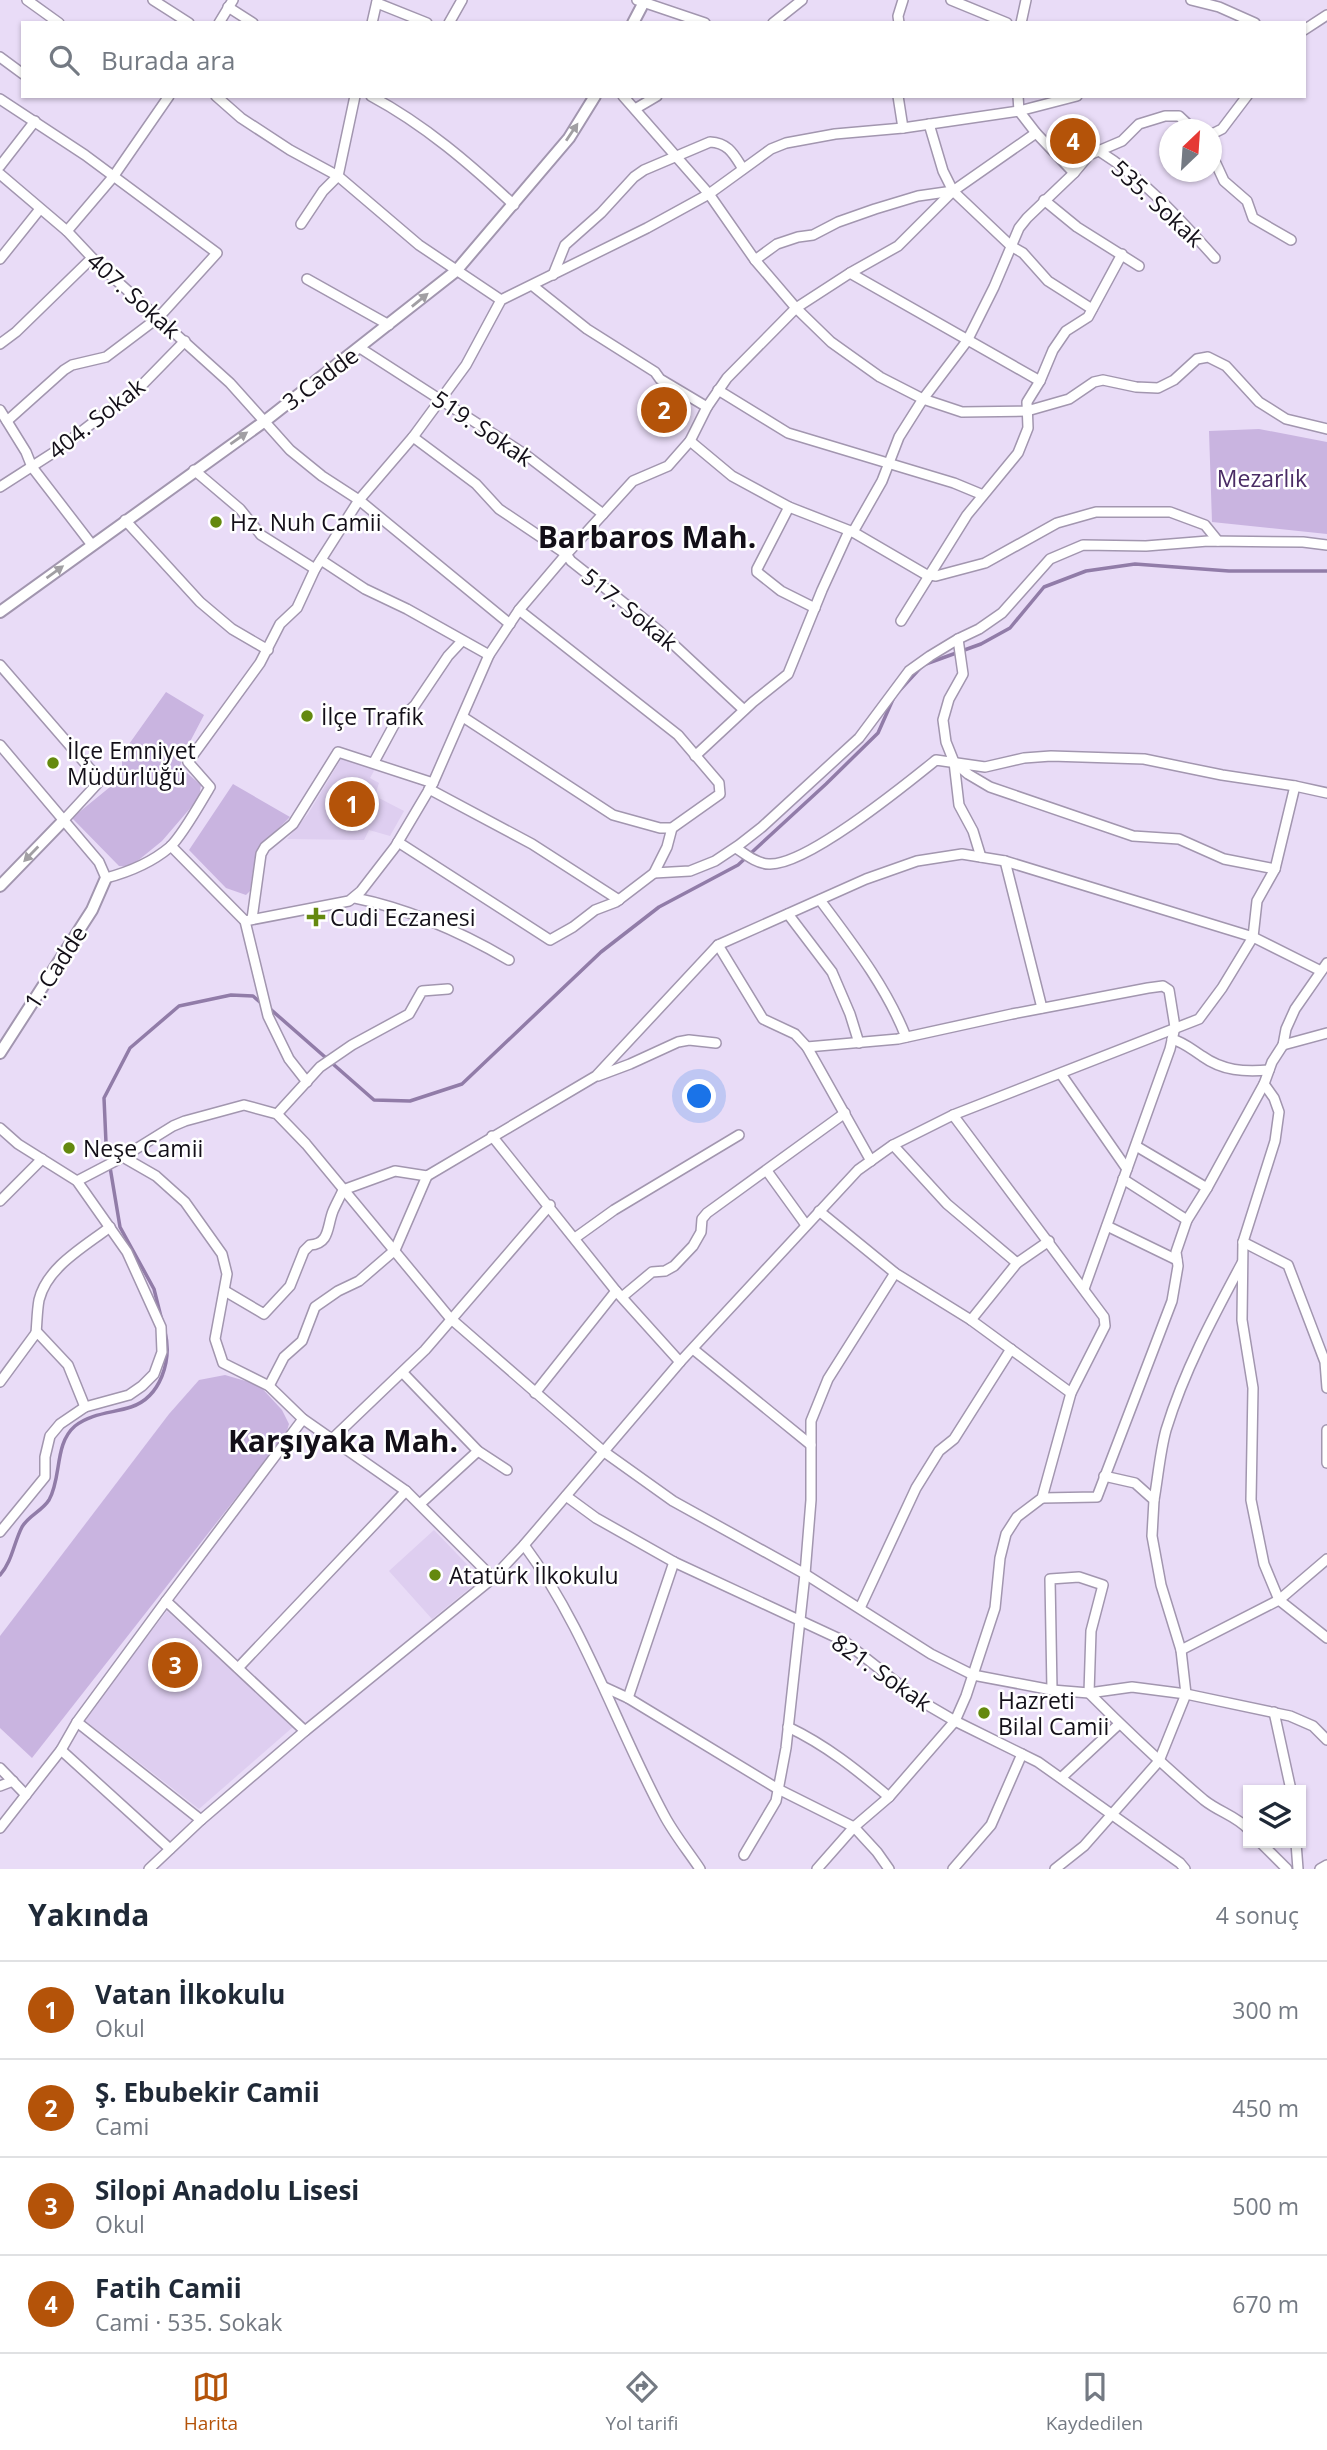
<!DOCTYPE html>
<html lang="tr">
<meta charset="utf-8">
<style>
:root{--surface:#fff;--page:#f6f6f7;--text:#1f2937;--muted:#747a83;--line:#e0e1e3;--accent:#b45309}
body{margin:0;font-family:"Open Sans",sans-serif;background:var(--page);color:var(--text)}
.controls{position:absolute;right:21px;bottom:21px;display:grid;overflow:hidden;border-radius:0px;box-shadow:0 2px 5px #0004}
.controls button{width:63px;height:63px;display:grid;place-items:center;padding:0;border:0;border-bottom:2px solid var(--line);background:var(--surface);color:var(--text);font:35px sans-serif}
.compass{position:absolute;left:1159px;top:119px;width:63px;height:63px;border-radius:50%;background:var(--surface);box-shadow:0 2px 5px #0004;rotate:25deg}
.you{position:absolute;left:700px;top:1097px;width:24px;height:24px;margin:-18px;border:5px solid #fff;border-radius:50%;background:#1a73e8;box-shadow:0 0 0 10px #1a73e833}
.badge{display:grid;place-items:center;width:46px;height:46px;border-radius:50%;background:var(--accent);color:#fff;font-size:23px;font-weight:700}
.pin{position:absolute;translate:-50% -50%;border:4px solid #fff;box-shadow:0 2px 7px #0006}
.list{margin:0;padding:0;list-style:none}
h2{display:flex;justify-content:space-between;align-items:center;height:91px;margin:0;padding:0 28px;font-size:30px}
h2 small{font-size:23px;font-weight:400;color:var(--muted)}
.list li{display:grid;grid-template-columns:46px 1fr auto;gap:21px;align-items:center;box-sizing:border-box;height:98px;padding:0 28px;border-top:2px solid var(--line)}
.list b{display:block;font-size:26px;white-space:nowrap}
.list p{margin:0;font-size:23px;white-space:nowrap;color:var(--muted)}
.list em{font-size:23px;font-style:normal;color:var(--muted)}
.icon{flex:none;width:38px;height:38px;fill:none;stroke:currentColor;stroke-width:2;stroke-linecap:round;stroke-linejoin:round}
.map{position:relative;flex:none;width:1327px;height:1869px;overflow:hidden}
.search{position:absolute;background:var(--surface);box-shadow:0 2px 5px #0004;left:21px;right:21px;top:21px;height:77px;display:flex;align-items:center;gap:18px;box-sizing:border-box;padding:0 24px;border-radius:0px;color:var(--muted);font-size:26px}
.sheet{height:483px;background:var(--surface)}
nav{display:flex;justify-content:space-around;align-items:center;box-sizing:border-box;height:98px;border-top:2px solid var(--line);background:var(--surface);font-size:19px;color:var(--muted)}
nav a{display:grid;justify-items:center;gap:4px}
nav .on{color:var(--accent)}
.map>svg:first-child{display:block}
</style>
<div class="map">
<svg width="1327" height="1869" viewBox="0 0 1327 1869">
<rect width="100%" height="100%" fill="#e9dcf7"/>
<g fill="#decef0">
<polygon points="341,759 375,769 370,778 379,783 375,796 404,811 390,836 369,830 364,840 287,839 308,814"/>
<polygon points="434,1530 481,1579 432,1619 389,1571"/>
<polygon points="167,1611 293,1727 199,1809 83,1719"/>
</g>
<g fill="#c9b4e0">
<polygon points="1259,429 1327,442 1327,534 1212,522 1209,431"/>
<polygon points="166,692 204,715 183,755 180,767 201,785 199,798 162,841 130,867 119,866 72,818 110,787 122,773 122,754"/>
<polygon points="233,784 290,817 256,851 250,891 246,895 226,888 189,850"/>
<polygon points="225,1375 259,1385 282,1410 289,1424 286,1434 32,1758 0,1728 0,1636 169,1414 199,1380"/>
</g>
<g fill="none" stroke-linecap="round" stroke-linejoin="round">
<g stroke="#917ca8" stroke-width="3.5">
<polyline points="899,691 923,665 981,644 1010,628 1044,587 1086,571 1135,564 1229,571 1327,571"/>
<polyline points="268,1007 374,1100 410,1101 462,1084 601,952 659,907 738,865 826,784 878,733 894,697"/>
<polyline points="162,1321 154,1289 120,1227 106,1143 104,1098 130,1048 179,1006 231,995 253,996 261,1003"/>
<path d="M0,1575c12,-13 14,-33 22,-48 6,-11 20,-16 27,-27 13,-23 5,-56 26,-74 16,-13 38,-13 56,-19 30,-10 41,-47 34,-75"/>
</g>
<defs>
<g id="minor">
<polyline points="27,0 59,23"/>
<polyline points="153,0 189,23"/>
<polyline points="637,0 705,23"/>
<polyline points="951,0 1007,23"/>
<polyline points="1191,0 1219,7 1255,23"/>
<polyline points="377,3 427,23"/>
<polyline points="228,7 253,23"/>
<polyline points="219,23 233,0"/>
<polyline points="372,23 377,1"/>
<polyline points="449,23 462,0"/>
<polyline points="773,23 802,0"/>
<polyline points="899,23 898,16 903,0"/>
<polyline points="1021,23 1026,0"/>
<polyline points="1304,30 1327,15"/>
<polyline points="0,57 23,74"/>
<polyline points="216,96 241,118 290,150 338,176 419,245 501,300"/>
<path d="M371,96c54,29 99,68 143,109"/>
<polyline points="623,96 709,194 755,260 796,308 831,342 880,377 923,399 962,412 1027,411 1069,399 1094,382 1103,380 1136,387 1158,388 1174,380 1197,359 1208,357 1226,366 1259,402 1286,419 1327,429"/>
<polyline points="898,96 903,128"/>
<polyline points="1018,96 1019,111 1036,133 1074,173"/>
<polyline points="0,99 85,155 217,253 159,317 106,357 72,365 64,370 7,421"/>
<polyline points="635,109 657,96"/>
<polyline points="929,124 943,171 953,191 1011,246 1023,253 1048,281 1092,309"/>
<polyline points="1212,134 1222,129 1247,96"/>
<path d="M1099,151c45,28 80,67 116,107"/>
<polyline points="1212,155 1224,181 1247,201 1253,218 1291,240"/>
<polyline points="0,166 35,121"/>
<polyline points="0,174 67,231 97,263 230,383 290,450 322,476 359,500 510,624"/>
<polyline points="1044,200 1077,227 1139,266"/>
<polyline points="301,224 323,191 338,176 355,96"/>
<polyline points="67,231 113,177 169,96"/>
<polyline points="0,259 40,209"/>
<polyline points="755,260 777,244 798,237 813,235 838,222 875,209 918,196 953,191"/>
<polyline points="850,273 1040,381"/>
<path d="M553,275l12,-30 36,-32 33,-36 10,-7 66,-28c19,1 24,13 33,27"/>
<polyline points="307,279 389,325"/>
<polyline points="0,344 16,332 92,258"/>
<polyline points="360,348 526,455 603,514"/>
<polyline points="718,390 788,433 954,483 983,495"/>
<polyline points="707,407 727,378 796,308 850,273 898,246 953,191 1036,133"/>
<polyline points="0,410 26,452 32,467 92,545"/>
<polyline points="413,437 476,484 499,509 566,554 571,561 658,630 744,710"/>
<polyline points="690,441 732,476 789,507 853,532 925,574 936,576 985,563 1057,523 1096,512 1170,512 1205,525 1218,541"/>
<polyline points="194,470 240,509 261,535 315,569"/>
<polyline points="0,487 56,451 142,385 185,341"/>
<polyline points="789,507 757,569 757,572 781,591 815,608"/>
<polyline points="125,520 200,602 232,629 268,650"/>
<polyline points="853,532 882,481 899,437 923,399 967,341 994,287 1019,228 1027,218 1074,173 1089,155 1122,141 1139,124 1165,116 1179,116 1194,130"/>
<polyline points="321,560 365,589 407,609 489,655"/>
<polyline points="901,621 967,515 1018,453 1028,428 1027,402 1040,381 1053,350 1066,331 1088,317 1122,254"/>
<polyline points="958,639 963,674 949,699 943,720 946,742 954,762 968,774 990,787 1133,836 1179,839 1224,859 1275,869"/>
<polyline points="0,665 98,778 98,783 62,822"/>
<polyline points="463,717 613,815 660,828 672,828 720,794 719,783 678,735 519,610"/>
<path d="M0,745l99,117 7,16c23,-6 45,-15 64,-31 12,-11 31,-45 40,-60l-22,-25 72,-99 20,-39 17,-16 18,-39 44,-69 54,-63 53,-72 35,-65 146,-72 62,-34 62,-45 15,-6 49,-9 68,-6 116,-17 58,-15"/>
<polyline points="695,756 753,702 788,674 822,590 849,531"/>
<polyline points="374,762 394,725 415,705 448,656 462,641"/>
<polyline points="954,762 959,805 973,831 981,857"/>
<polyline points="429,789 532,844 619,900"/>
<polyline points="398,842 550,940 573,927 595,910 616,902 654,873 667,847 672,828"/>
<polyline points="171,846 245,921 268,1016 289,1059 307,1082"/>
<path d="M736,848c9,6 21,16 33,16 37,2 136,-79 167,-104l49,7 39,-9 27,-2 93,3 78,16 73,11 32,7"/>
<polyline points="1005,861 1042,1008"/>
<polyline points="654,873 690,871 715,861 739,845 762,827 859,738 909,671 930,656 958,639 979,629 1002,613 1050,559 1083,545 1146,546 1208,541 1303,542 1327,545"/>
<path d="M355,898c55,11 106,34 154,62"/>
<path d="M820,900c32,43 66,86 86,137"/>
<polyline points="788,914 832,972 850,1014 859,1043"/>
<polyline points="252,919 261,854 265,847 293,824 338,752 433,783"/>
<polyline points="245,921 349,901 361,891 395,847 433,783 489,655 519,610 564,557 633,481 668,466 690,441 707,407 660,379 655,372 587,329 533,286"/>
<polyline points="718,945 763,1019 795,1034 807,1047 871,1161"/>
<path d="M1172,1039c13,4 19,10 30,17 21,15 42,16 67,14"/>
<polyline points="1283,1045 1327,1033"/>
<polyline points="807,1047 898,1039 1012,1014 1148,988 1163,986 1169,990 1175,1027 1170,1049 1084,1289"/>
<polyline points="1061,1074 1127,1169"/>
<polyline points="598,1076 630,1064 678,1042 689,1040 716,1043"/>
<polyline points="1264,1084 1274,1098 1279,1112 1275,1141 1243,1242 1242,1320 1253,1388 1251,1500 1264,1564 1279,1600 1327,1638"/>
<polyline points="277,1114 320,1067 352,1045 409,1014 422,991 448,989"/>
<polyline points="0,1128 18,1144 77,1181 127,1252 161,1327 162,1352 154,1374 142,1386 129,1395 85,1407 60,1424 50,1436 45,1457 45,1477 0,1532"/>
<polyline points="492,1136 616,1291 680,1362"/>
<polyline points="893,1145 947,1204 1017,1263"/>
<polyline points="1136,1146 1207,1188"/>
<polyline points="123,1157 156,1176 185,1202 222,1254 227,1274 215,1339 223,1363 269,1386 303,1419 406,1491 493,1578"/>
<polyline points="767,1171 806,1225"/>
<polyline points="1123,1179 1187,1220"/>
<polyline points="77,1181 123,1157 173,1126 185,1121 244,1105 277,1114 306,1144 450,1318 603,1451 673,1501 805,1574 931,1654 973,1675 1052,1690 1089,1693 1132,1687 1186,1694 1290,1716 1313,1726 1327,1740"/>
<polyline points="0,1201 42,1159"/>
<polyline points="819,1211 895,1273 971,1320 1071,1393"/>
<polyline points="1107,1226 1177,1260"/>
<polyline points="575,1238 614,1210 739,1135"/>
<polyline points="1243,1242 1288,1265 1325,1362 1327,1388"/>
<path d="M225,1291l39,23 26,-28 14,-35 6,-6c20,-1 17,-19 23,-34 3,-7 7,-14 10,-21l52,-19 32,5 169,-100 122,-131 148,-66 51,-18 45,-7 43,7 248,76 68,34"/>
<polyline points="622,1297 652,1272 665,1271 674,1266 693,1246 701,1232 702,1219 707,1213 845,1113"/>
<polyline points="971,1320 1017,1263 1049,1241"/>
<path d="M36,1333c1,-10 1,-22 3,-33 8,-33 45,-53 71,-73"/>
<polyline points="693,1349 811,1445"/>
<polyline points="403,1373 478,1451 507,1470"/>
<polyline points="0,1382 36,1333 38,1333 68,1365 85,1407"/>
<polyline points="269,1386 284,1357 302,1341 315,1307 338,1291 359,1281 395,1250 427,1176"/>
<polyline points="535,1393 616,1291"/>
<polyline points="1327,1430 1327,1463"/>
<polyline points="332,1439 425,1350 550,1205"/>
<polyline points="566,1496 596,1518 674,1562 844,1641 919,1700 955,1721 1038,1762 1180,1863 1185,1869"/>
<polyline points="1042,1498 1097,1497 1172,1301 1178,1266 1176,1252 1187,1220 1207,1188 1264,1084 1272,1062 1283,1045 1286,1029 1295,1009 1327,963"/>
<path d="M1154,1500c4,-23 6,-48 12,-70 18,-59 47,-113 76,-167"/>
<polyline points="420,1504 478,1451"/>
<path d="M524,1545c61,82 92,181 140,270 10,19 24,36 36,54"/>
<polyline points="166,1601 303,1419"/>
<polyline points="860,1608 916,1488 939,1451 954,1439 1011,1349"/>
<polyline points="1181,1650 1279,1600 1327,1559"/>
<polyline points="238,1668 406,1491"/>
<polyline points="604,1687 628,1698 778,1789 854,1827 877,1852 889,1869"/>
<path d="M1052,1690l-2,-111 29,-2 24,8 -12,46 -2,62c37,37 75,73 115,107 15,12 32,16 44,29"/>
<polyline points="628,1698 674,1562"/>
<polyline points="1274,1712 1291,1790"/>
<polyline points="77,1722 201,1820"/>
<path d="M788,1727c38,18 69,43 101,70"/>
<polyline points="61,1750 170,1849"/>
<polyline points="0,1768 26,1795"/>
<polyline points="1061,1778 1119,1724"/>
<polyline points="0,1786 13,1781"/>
<polyline points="0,1828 61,1750 77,1722 166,1601 305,1731"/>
<polyline points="1261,1843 1287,1869"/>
<polyline points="1296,1843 1298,1869"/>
<polyline points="744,1855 776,1801 786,1748 805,1574 811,1500 811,1421 828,1379 895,1273"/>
<polyline points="149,1869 201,1820 305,1731 493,1578 524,1545 680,1362 858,1170 893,1145 953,1115 1199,1019 1222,988 1253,937 1257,901 1275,869 1295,786"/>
<polyline points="817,1869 854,1827 889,1797 955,1721 966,1696 995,1608 1000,1558 1006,1534 1017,1517 1042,1498 1071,1393 1105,1326 1104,1317 953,1115"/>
<polyline points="953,1869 991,1825 1022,1754"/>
<polyline points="1055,1869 1084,1846 1159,1761 1186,1694 1181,1650 1161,1585 1152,1536 1154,1500 1135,1483 1104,1476"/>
<polyline points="1320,1869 1327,1865"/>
</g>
<g id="tertiary">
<polyline points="633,23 644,2"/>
<polyline points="0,612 265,421 456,271 569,138 595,96"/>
<polyline points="0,886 62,822"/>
<polyline points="0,1053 92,910 106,878"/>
</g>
</defs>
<use href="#minor" stroke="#a296af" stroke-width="12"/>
<use href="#tertiary" stroke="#a296af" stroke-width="14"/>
<use href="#minor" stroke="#fff" stroke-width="9"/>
<use href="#tertiary" stroke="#fff" stroke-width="10"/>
</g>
<defs><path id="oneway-solid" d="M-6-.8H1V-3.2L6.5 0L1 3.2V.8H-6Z" transform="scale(1.75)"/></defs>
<g fill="#a19fa3">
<use href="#oneway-solid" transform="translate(572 132) rotate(-56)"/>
<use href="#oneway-solid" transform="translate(420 300) rotate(-39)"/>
<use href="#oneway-solid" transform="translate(239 438) rotate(-35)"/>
<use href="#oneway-solid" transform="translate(55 572) rotate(-36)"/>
<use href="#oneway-solid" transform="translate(31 854) rotate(134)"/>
</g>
<g fill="#64890e" stroke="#fff" stroke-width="2.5">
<circle cx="216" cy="522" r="7"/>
<circle cx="307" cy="716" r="7"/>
<circle cx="53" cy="763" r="7"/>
<path d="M312.5 906.5h7v7h7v7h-7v7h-7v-7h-7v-7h7z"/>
<circle cx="69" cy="1148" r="7"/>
<circle cx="435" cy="1575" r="7"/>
<circle cx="984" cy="1713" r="7"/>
</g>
<g text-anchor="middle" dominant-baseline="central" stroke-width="5" stroke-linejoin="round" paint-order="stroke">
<g font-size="23" fill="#130f18" stroke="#fff">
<text transform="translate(1158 203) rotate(43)">535. Sokak</text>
<text transform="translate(134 295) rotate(42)">407. Sokak</text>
<text transform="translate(320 378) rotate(-37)">3.Cadde</text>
<text transform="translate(96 418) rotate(-38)">404. Sokak</text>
<text transform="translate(483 428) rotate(34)">519. Sokak</text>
<text transform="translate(630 609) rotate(39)">517. Sokak</text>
<text transform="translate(55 967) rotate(-57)">1. Cadde</text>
<text transform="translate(882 1672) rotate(35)">821. Sokak</text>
</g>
<g font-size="23" fill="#4a2c65" stroke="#fff">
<text x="1262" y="478">Mezarlık</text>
</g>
<g font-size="23" fill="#130f18" stroke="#fff" text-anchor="start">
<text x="230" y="522">Hz. Nuh Camii</text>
<text x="321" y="716">İlçe Trafik</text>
<text x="67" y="750">İlçe Emniyet<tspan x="67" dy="26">Müdürlüğü</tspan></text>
<text x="330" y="917">Cudi Eczanesi</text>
<text x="83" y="1148">Neşe Camii</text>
<text x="449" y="1575">Atatürk İlkokulu</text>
<text x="998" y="1700">Hazreti<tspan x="998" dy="26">Bilal Camii</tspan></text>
</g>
<g font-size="30" font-weight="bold" fill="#130f18" stroke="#fff">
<text x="647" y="536">Barbaros Mah.</text>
<text x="343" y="1440">Karşıyaka Mah.</text>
</g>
</g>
</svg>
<div class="controls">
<button><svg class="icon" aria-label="layers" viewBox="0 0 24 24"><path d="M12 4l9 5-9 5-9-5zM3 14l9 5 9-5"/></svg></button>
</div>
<svg class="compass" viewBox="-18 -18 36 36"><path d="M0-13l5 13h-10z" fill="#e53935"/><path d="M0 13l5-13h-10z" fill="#747a83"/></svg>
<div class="you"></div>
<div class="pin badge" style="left:352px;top:804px">1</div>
<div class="pin badge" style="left:664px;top:410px">2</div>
<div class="pin badge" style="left:175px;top:1665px">3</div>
<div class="pin badge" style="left:1073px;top:141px">4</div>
<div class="search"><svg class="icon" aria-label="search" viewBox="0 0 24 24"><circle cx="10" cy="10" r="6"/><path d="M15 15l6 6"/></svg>Burada ara</div>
</div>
<section class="sheet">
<h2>Yakında<small>4 sonuç</small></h2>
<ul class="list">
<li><span class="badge">1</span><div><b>Vatan İlkokulu</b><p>Okul</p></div><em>300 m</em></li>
<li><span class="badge">2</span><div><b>Ş. Ebubekir Camii</b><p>Cami</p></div><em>450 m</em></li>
<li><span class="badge">3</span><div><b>Silopi Anadolu Lisesi</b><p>Okul</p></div><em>500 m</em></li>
<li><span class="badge">4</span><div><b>Fatih Camii</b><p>Cami · 535. Sokak</p></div><em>670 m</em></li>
</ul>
</section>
<nav>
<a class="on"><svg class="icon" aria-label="map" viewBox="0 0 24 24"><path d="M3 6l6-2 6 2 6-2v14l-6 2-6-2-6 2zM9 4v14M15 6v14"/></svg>Harita</a>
<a><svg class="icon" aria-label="directions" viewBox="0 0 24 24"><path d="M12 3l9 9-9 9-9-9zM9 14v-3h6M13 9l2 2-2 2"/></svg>Yol tarifi</a>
<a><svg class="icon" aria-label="saved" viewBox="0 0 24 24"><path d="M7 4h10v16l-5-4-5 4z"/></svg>Kaydedilen</a>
</nav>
